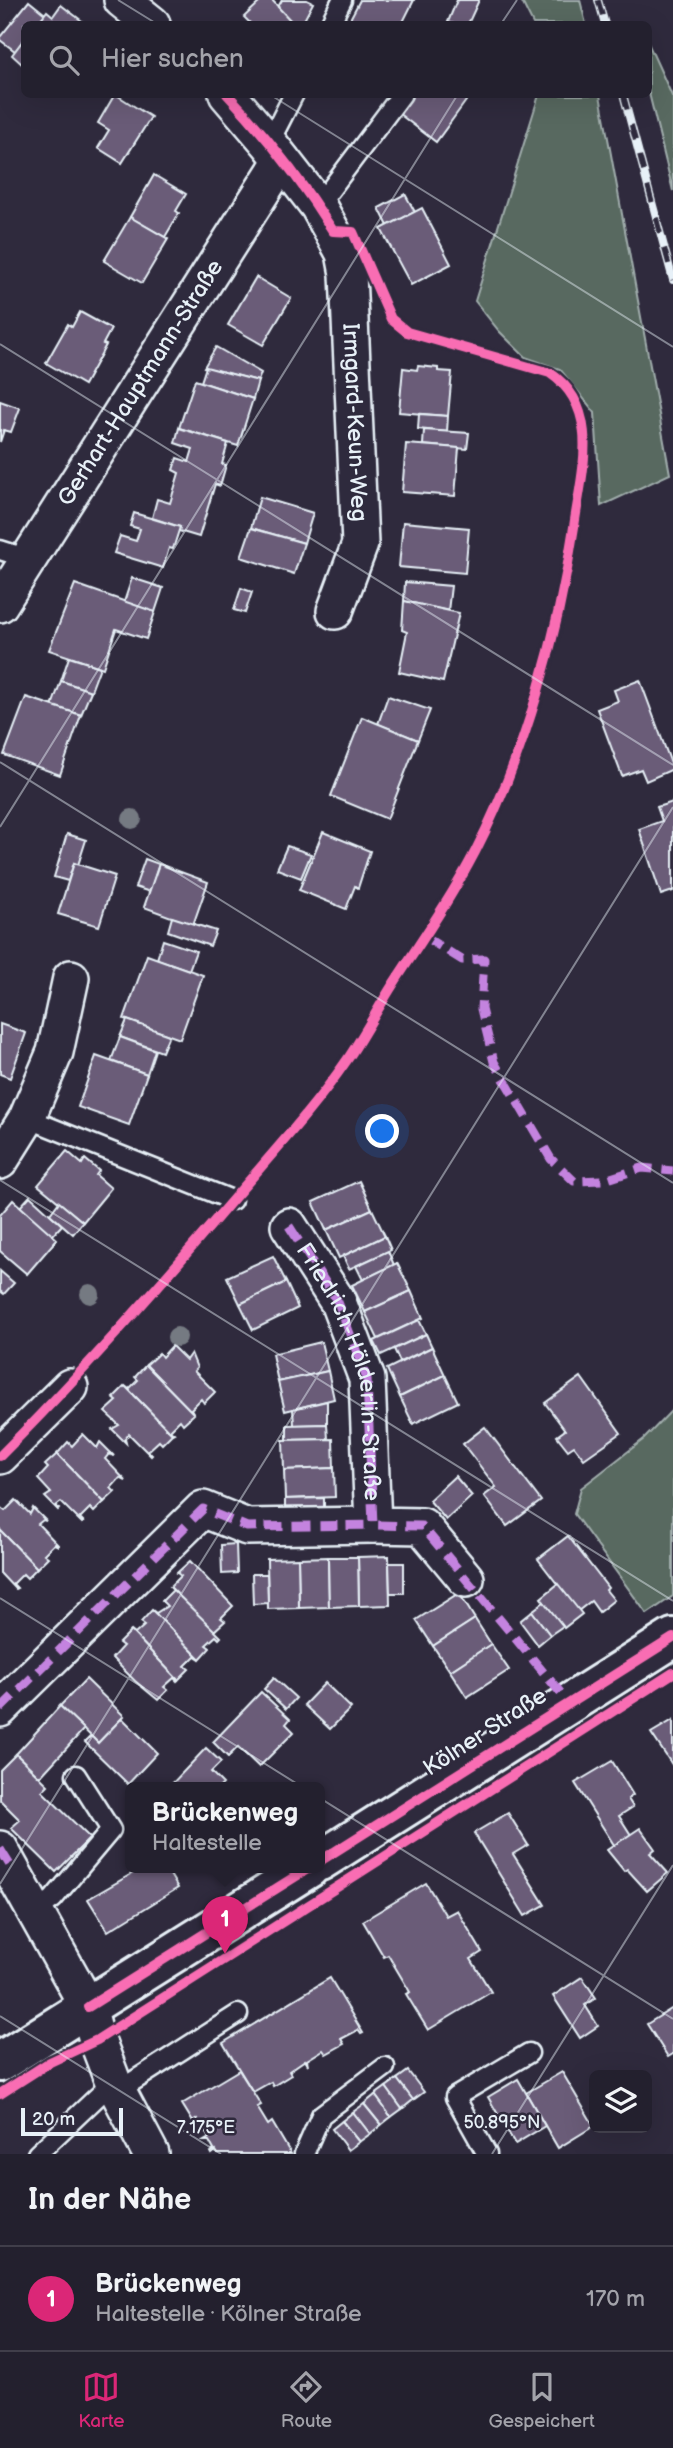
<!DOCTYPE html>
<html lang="de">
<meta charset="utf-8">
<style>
:root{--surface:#23202e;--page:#2b2836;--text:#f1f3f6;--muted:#a3a3aa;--line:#403e4a;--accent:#db2777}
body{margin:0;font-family:"Balsamiq Sans",sans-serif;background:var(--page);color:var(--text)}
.controls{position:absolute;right:21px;bottom:21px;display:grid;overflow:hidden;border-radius:10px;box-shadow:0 7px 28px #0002}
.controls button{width:63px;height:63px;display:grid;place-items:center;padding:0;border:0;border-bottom:2px solid var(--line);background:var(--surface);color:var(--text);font:35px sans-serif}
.scale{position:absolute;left:21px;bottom:18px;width:102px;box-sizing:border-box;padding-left:7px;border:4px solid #e8f1f8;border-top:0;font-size:19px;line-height:24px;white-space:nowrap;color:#e8f1f8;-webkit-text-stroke:5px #2f2a3d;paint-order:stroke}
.you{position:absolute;left:383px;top:1132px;width:24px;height:24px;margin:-18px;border:5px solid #fff;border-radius:50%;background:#1a73e8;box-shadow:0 0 0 10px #1a73e833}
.badge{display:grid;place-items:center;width:46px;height:46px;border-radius:50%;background:var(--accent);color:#fff;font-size:23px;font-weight:700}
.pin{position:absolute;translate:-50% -58px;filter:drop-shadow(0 2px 4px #0008)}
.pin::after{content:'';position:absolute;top:37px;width:24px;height:21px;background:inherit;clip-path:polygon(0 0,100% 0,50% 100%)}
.popup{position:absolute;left:125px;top:1782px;width:200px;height:91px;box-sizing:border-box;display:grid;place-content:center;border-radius:10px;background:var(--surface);filter:drop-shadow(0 2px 5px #0005);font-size:23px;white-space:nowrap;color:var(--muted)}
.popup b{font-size:26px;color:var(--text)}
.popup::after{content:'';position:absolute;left:50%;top:100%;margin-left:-14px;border:14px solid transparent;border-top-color:var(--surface)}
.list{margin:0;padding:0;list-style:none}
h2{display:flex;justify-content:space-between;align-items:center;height:91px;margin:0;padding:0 28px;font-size:30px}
h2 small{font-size:23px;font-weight:400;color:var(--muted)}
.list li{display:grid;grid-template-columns:46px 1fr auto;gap:21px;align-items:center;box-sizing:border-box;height:105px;padding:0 28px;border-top:2px solid var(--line)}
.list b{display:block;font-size:26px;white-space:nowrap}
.list p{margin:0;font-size:23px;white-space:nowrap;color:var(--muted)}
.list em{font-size:23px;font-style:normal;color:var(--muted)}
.icon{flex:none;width:38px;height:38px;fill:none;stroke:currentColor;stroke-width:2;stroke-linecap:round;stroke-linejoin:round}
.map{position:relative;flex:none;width:673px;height:2154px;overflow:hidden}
.search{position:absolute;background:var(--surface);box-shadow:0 7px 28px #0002;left:21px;right:21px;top:21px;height:77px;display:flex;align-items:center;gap:18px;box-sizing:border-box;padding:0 24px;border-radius:10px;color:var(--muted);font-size:26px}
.sheet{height:196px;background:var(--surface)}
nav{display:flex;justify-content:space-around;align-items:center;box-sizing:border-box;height:98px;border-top:2px solid var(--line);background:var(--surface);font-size:19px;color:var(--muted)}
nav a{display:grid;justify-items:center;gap:4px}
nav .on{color:var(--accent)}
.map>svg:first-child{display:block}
</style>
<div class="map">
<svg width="673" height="2154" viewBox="0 0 673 2154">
<rect width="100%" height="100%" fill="#2f2a3d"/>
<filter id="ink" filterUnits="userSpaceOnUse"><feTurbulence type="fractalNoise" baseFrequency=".0143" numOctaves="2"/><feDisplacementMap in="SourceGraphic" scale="14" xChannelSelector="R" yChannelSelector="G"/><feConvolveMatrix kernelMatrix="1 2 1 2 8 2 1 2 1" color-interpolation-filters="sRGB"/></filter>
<g filter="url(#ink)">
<g fill="#596960" stroke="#a0adac" stroke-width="2">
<polygon points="521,0 580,0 586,24 533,24"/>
<polygon points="648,43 673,98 673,191 649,93"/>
<polygon points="539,95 600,95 670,474 601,506 595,413 560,369 525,357 499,331 475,301"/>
<polygon points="673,1409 673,1596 647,1614 574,1514 581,1488 644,1439"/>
</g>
<g fill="#6a5c78" stroke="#e8f1f8" stroke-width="2">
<polygon points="262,0 272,0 294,24 251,24 244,17"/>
<polygon points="282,0 307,0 313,3 302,24 294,24 278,7"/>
<polygon points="360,0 414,0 402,24 362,24 350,19"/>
<polygon points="457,0 479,0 468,24 454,24 448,22"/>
<polygon points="29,1 45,14 37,24 24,24 24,39 15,51 0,40 0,37"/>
<polygon points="61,5 86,24 37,24 47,11 53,16"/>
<polygon points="24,39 24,66 12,55"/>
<polygon points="115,94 151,117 122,163 98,148 109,130 98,123"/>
<polygon points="412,94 471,94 436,142 398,113"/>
<polygon points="154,175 186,194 176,211 179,213 165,237 130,217"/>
<polygon points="405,194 415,212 388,226 379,208"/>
<polygon points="422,208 451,264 411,285 381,229"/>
<polygon points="130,217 168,239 142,283 104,261"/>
<polygon points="256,277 291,298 263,345 228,325"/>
<polygon points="80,312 111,329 103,344 106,345 84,385 46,363 68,324 72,327"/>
<polygon points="216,347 261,373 258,381 204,367"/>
<polygon points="418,366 438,368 438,371 452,372 448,416 399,412 403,368 417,370"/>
<polygon points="206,367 258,381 253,399 201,382"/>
<polygon points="195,380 253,399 238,446 179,428"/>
<polygon points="0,401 20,408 11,432 4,430 0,442"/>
<polygon points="419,414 448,416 447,432 418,429"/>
<polygon points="179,428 228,443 222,464 226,465 220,486 215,484 199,537 179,531 180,527 152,518 157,499 170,503 179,473 173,470 177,458 189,462 193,449 175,443"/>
<polygon points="424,430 469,433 467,449 423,445"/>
<polygon points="406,444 459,448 455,496 402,492"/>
<polygon points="260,497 313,513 304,543 251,528"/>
<polygon points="134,513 180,527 173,549 169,548 163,568 114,553 120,536 136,541 140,529 130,526"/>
<polygon points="403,522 469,528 465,573 399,567"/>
<polygon points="251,528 304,543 294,574 241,557"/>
<polygon points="132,578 163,588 155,612 124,602"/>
<polygon points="405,582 451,586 448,611 404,601"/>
<polygon points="75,584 155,612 146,639 116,629 103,668 49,650"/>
<polygon points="241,588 252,592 245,613 234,610"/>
<polygon points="404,601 459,613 443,682 399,672 407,632 402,630"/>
<polygon points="69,657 100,667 91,691 61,681"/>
<polygon points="640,680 673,769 646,781 641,769 622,776 597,709 618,701 614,690"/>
<polygon points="61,681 91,691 81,715 52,706"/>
<polygon points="388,696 430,710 418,740 378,724"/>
<polygon points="26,697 81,715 60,775 4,755"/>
<polygon points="362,717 418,740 387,819 331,796"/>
<polygon points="673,802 673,891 661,895 639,829 662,821 657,807"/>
<polygon points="323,832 370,851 358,888 355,886 346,909 299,890"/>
<polygon points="67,834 86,840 78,865 74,863 68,881 54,877"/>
<polygon points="287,846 311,854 301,878 277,869"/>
<polygon points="145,859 159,864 150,892 135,887"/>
<polygon points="74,863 115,876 99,926 58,914"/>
<polygon points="159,864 208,882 193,925 144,907"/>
<polygon points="172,917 216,931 210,946 168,931"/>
<polygon points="163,940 196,951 189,970 157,959"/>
<polygon points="147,955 203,975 180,1039 124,1019"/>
<polygon points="127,1020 169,1035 162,1052 120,1037"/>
<polygon points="0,1024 26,1033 10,1078 0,1074"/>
<polygon points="120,1037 155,1050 147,1074 111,1061"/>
<polygon points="96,1056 147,1074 129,1125 78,1107"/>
<polygon points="67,1151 82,1164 85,1159 99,1171 96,1175 111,1188 83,1222 38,1185"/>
<polygon points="359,1181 372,1209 326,1230 313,1202"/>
<polygon points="30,1196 62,1225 52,1236 20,1207"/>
<polygon points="13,1200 57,1239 27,1274 0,1251 0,1215"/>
<polygon points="59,1202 83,1222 73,1234 50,1214"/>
<polygon points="372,1209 385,1236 339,1258 326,1230"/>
<polygon points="385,1236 391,1250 349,1269 343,1256"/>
<polygon points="388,1251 394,1265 363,1280 356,1266"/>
<polygon points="273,1256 286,1282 240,1304 227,1277"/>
<polygon points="397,1263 411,1291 365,1312 352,1285"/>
<polygon points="0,1271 14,1283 4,1294 0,1291"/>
<polygon points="286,1282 298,1308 253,1330 240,1304"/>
<polygon points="411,1291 423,1318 378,1339 365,1312"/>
<polygon points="419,1320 426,1334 381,1355 374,1341"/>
<polygon points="426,1334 432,1347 400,1362 394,1349"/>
<polygon points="321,1342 328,1371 278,1382 272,1354"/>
<polygon points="172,1346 186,1360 191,1353 197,1368 194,1371 215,1392 204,1403 201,1399 191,1409 194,1414 146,1365 159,1353 162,1357"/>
<polygon points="432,1347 445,1375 400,1397 387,1369"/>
<polygon points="146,1365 194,1414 183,1424 180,1420 170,1430 174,1433 172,1434 125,1386 129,1389 138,1380 135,1377"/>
<polygon points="328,1371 334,1399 285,1411 278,1382"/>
<polygon points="445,1375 458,1402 413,1424 400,1397"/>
<polygon points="581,1377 621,1433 584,1459 574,1446 568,1450 557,1436 565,1430 545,1403"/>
<polygon points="125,1386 172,1434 162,1444 159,1441 148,1451 152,1455 151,1456 129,1434 125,1439 126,1443 112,1429 119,1425 105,1412 117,1401 113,1398"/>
<polygon points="327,1401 327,1424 294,1425 293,1409"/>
<polygon points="327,1424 328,1439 287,1440 287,1425"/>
<polygon points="485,1427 541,1501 507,1526 484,1496 496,1487 463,1444"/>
<polygon points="83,1434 97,1448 100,1442 114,1456 109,1454 105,1459 126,1481 120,1478 111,1488 115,1492 104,1502 57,1454 68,1442 72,1446"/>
<polygon points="333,1439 334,1468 284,1470 283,1440"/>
<polygon points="57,1454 104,1502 94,1512 90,1508 80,1518 84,1522 82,1523 61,1502 56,1506 59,1509 58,1510 45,1497 51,1493 38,1479 48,1468 45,1465"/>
<polygon points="334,1468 335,1497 285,1499 284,1470"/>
<polygon points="455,1476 472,1496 446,1520 429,1500"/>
<polygon points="324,1498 324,1514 285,1514 285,1499"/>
<polygon points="16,1500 30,1514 33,1508 46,1521 43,1520 38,1524 59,1546 54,1544 44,1554 48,1557 37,1568 0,1530 0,1509 1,1508 5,1511"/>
<polygon points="0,1530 37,1568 27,1578 23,1574 13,1584 17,1588 15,1589 0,1573"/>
<polygon points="568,1536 608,1588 606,1590 614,1600 599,1612 591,1601 578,1611 538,1559"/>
<polygon points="236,1544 237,1573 222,1574 221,1545"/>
<polygon points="389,1556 390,1605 359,1606 358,1557"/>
<polygon points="328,1557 329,1607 299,1608 298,1558"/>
<polygon points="328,1557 358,1557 359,1606 329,1607"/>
<polygon points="298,1558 299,1608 268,1609 267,1559"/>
<polygon points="190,1561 233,1606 221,1618 225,1621 214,1631 170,1587 181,1576 177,1573"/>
<polygon points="389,1563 404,1563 404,1593 390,1593"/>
<polygon points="252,1574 267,1574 268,1603 253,1604"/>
<polygon points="558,1584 582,1614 564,1628 541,1598"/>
<polygon points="170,1587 221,1637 219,1639 216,1636 206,1645 210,1648 200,1659 152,1610 156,1613 167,1606 162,1601 173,1590"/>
<polygon points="459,1593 475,1619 433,1646 416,1620"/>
<polygon points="544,1602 563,1626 550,1635 532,1611"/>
<polygon points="152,1610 200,1659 195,1656 185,1666 189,1669 178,1680 131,1631 135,1634 145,1625 141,1622"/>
<polygon points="532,1611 550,1635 538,1645 520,1621"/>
<polygon points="475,1619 491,1644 450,1671 433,1646"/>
<polygon points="131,1631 178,1680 177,1681 174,1678 164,1687 168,1690 158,1700 135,1681 112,1658 123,1646 119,1643"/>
<polygon points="491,1644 509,1670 467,1697 450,1671"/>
<polygon points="274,1678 296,1698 286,1709 264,1689"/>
<polygon points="86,1679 124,1716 98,1743 60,1706"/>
<polygon points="325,1683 351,1708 330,1729 304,1705"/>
<polygon points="261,1692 290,1719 286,1724 294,1732 259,1767 238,1747 228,1757 213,1742"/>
<polygon points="60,1706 84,1729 40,1777 16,1754"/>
<polygon points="122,1718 157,1753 128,1784 85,1742 91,1736 98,1743"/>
<polygon points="673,1720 673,1766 651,1733"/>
<polygon points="206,1748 221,1762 211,1772 223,1784 219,1788 168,1788"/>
<polygon points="16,1754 48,1785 42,1791 90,1838 56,1872 11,1828 20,1820 0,1800 0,1770"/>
<polygon points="612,1761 633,1795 628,1799 633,1807 619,1816 631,1835 614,1845 575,1783"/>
<polygon points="508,1813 528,1845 513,1854 545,1905 525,1916 474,1833"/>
<polygon points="640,1828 655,1849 650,1853 668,1873 647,1891 627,1869 624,1871 607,1850"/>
<polygon points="142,1868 166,1868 178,1888 108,1931 88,1899"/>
<polygon points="426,1883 446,1916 457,1910 482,1952 471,1959 491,1992 428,2030 406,1994 410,1992 388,1955 384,1957 363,1921"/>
<polygon points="582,1977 596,1998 585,2005 598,2026 580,2038 553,1996"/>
<polygon points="330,1978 363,2033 361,2034 358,2030 341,2039 344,2044 326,2054 323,2050 307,2060 308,2065 305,2060 289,2071 291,2075 273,2086 271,2082 253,2092 223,2043"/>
<polygon points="673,2008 673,2054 668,2057 647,2024"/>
<polygon points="239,2070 261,2105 257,2107 268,2125 272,2122 291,2154 218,2154 216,2151 212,2154 211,2152 214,2150 209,2141 204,2141 209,2138 197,2119 193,2122 182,2104"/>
<polygon points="408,2071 424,2092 413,2100 397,2079"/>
<polygon points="562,2072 594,2126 558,2148 526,2093"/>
<polygon points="397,2079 413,2100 402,2109 386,2087"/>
<polygon points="518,2079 545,2126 515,2144 488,2097"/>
<polygon points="386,2087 402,2109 391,2117 375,2095"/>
<polygon points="375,2095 391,2117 381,2125 364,2104"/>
<polygon points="364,2104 381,2125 370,2134 353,2112"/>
<polygon points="353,2112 370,2134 359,2142 342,2121"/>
<polygon points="342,2121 359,2142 348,2150 332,2129"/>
</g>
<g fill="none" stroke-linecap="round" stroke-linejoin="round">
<defs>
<g id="service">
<polyline points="330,24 342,0"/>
<polyline points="269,143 294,94"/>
<polyline points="318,206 402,94"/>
<polyline points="0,550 29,559"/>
<polyline points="27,1118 232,1200"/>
<polyline points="36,1911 53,1899 111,1830 76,1775"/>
<polyline points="118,2091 238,2014"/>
<polyline points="37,2154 113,2082"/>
<polyline points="304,2154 321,2115 385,2067"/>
<polyline points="487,2154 455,2097 529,2053"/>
</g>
<g id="minor">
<polyline points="122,0 152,24"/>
<path id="s1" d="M227,94l42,49 49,63 26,47 4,21 12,270 -25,67"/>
<path id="s2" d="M0,604l282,-444"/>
<polyline points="0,1161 27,1118 55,1052 71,978"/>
<path id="s3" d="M289,1226l49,76 29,77 6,146 49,1 44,53"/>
<polyline points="0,1456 70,1387"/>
<polyline points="0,1709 203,1509 247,1527 373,1525"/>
<polyline points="0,1849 88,2007 97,2040 113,2082 151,2154"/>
</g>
<g id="secondary">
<polyline points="320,1861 673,1638"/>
<polyline points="0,2062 309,1868"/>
</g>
</defs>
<use href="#service" stroke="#e8f1f8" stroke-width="23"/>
<use href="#minor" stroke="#e8f1f8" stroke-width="40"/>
<use href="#secondary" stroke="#e8f1f8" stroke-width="44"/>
<use href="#service" stroke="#2f2a3d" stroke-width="18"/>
<use href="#minor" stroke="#2f2a3d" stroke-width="35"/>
<use href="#secondary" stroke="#2f2a3d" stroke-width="38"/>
<defs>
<g id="rail">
<polyline points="598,0 605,24"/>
<polyline points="623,94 673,280"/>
</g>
</defs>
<use href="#rail" stroke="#e8f1f8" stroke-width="8"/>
<use href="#rail" stroke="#2f2a3d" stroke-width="5" stroke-dasharray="16" stroke-linecap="butt"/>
<g stroke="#c483df" stroke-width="9" stroke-dasharray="18 9" stroke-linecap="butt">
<polyline points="425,937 462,960 484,959 481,1009 494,1062 551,1159 574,1181 605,1180 642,1168 673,1171"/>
<polyline points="289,1226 338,1302 367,1379 373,1525 422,1526 569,1703"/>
<polyline points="0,1709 203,1509 247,1527 373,1525"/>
<polyline points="0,1849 13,1870"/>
</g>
<defs>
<g id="cycleway">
<path d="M0,1456c81,-81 155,-165 229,-252 40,-47 83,-93 118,-144 17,-25 31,-52 47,-77 28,-43 57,-85 81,-131 50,-97 83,-217 99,-325 7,-53 29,-118 -24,-154l-143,-41 -16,-13 -38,-87 -20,-1c-30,-48 -67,-96 -106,-137"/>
<polyline points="320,1861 673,1638"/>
<polyline points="88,2007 309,1868"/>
<polyline points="0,2094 50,2062 97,2040 673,1673"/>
</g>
</defs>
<use href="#cycleway" stroke="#2f2a3d" stroke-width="15"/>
<use href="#cycleway" stroke="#f96db3" stroke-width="10"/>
</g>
<g fill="#757a82">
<circle cx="132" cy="819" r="10"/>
<circle cx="90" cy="1294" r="10"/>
<circle cx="177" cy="1337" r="10"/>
</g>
</g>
<path fill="none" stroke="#e8f1f8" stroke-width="2" stroke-opacity="0.45" d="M118,0l39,24M501,24l16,-24M269,94l404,253M0,344l673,421M0,762l673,421M0,827l458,-733M0,1180l673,421M0,1598l673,421M0,1884l673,-1077M0,2016l221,138M492,2154l181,-289"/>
<g text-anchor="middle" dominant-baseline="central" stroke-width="5" stroke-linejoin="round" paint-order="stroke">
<g font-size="23" fill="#e8f1f8" stroke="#2f2a3d">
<text stroke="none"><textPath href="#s2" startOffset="262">Gerhart-Hauptmann-Straße</textPath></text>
<text stroke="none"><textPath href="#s1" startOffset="368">Irmgard-Keun-Weg</textPath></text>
<text stroke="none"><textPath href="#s3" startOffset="159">Friedrich-Hölderlin-Straße</textPath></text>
<text transform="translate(485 1732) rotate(-33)">Kölner Straße</text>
</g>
</g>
<g font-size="18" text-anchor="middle" fill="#e8f1f8" stroke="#2f2a3d" stroke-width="5" stroke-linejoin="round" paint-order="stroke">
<text x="502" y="2128">50.895°N</text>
<text x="206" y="2133">7.175°E</text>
</g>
</svg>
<div class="controls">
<button><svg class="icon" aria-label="layers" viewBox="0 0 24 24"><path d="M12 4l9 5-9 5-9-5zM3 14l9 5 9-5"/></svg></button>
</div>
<div class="scale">20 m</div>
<div class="you"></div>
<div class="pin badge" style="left:225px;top:1954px">1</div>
<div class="popup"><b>Brückenweg</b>Haltestelle</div>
<div class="search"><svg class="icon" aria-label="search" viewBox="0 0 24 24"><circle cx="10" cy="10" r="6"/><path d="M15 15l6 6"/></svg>Hier suchen</div>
</div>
<section class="sheet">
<h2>In der Nähe<small></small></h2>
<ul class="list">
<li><span class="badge">1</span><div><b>Brückenweg</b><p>Haltestelle · Kölner Straße</p></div><em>170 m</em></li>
</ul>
</section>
<nav>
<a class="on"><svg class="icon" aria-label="map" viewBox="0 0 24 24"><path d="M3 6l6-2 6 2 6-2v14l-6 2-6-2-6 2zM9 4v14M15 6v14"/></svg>Karte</a>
<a><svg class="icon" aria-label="directions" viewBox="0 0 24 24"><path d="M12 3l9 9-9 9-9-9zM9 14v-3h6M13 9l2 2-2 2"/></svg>Route</a>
<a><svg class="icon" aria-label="saved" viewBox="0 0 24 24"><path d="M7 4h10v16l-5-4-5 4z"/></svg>Gespeichert</a>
</nav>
